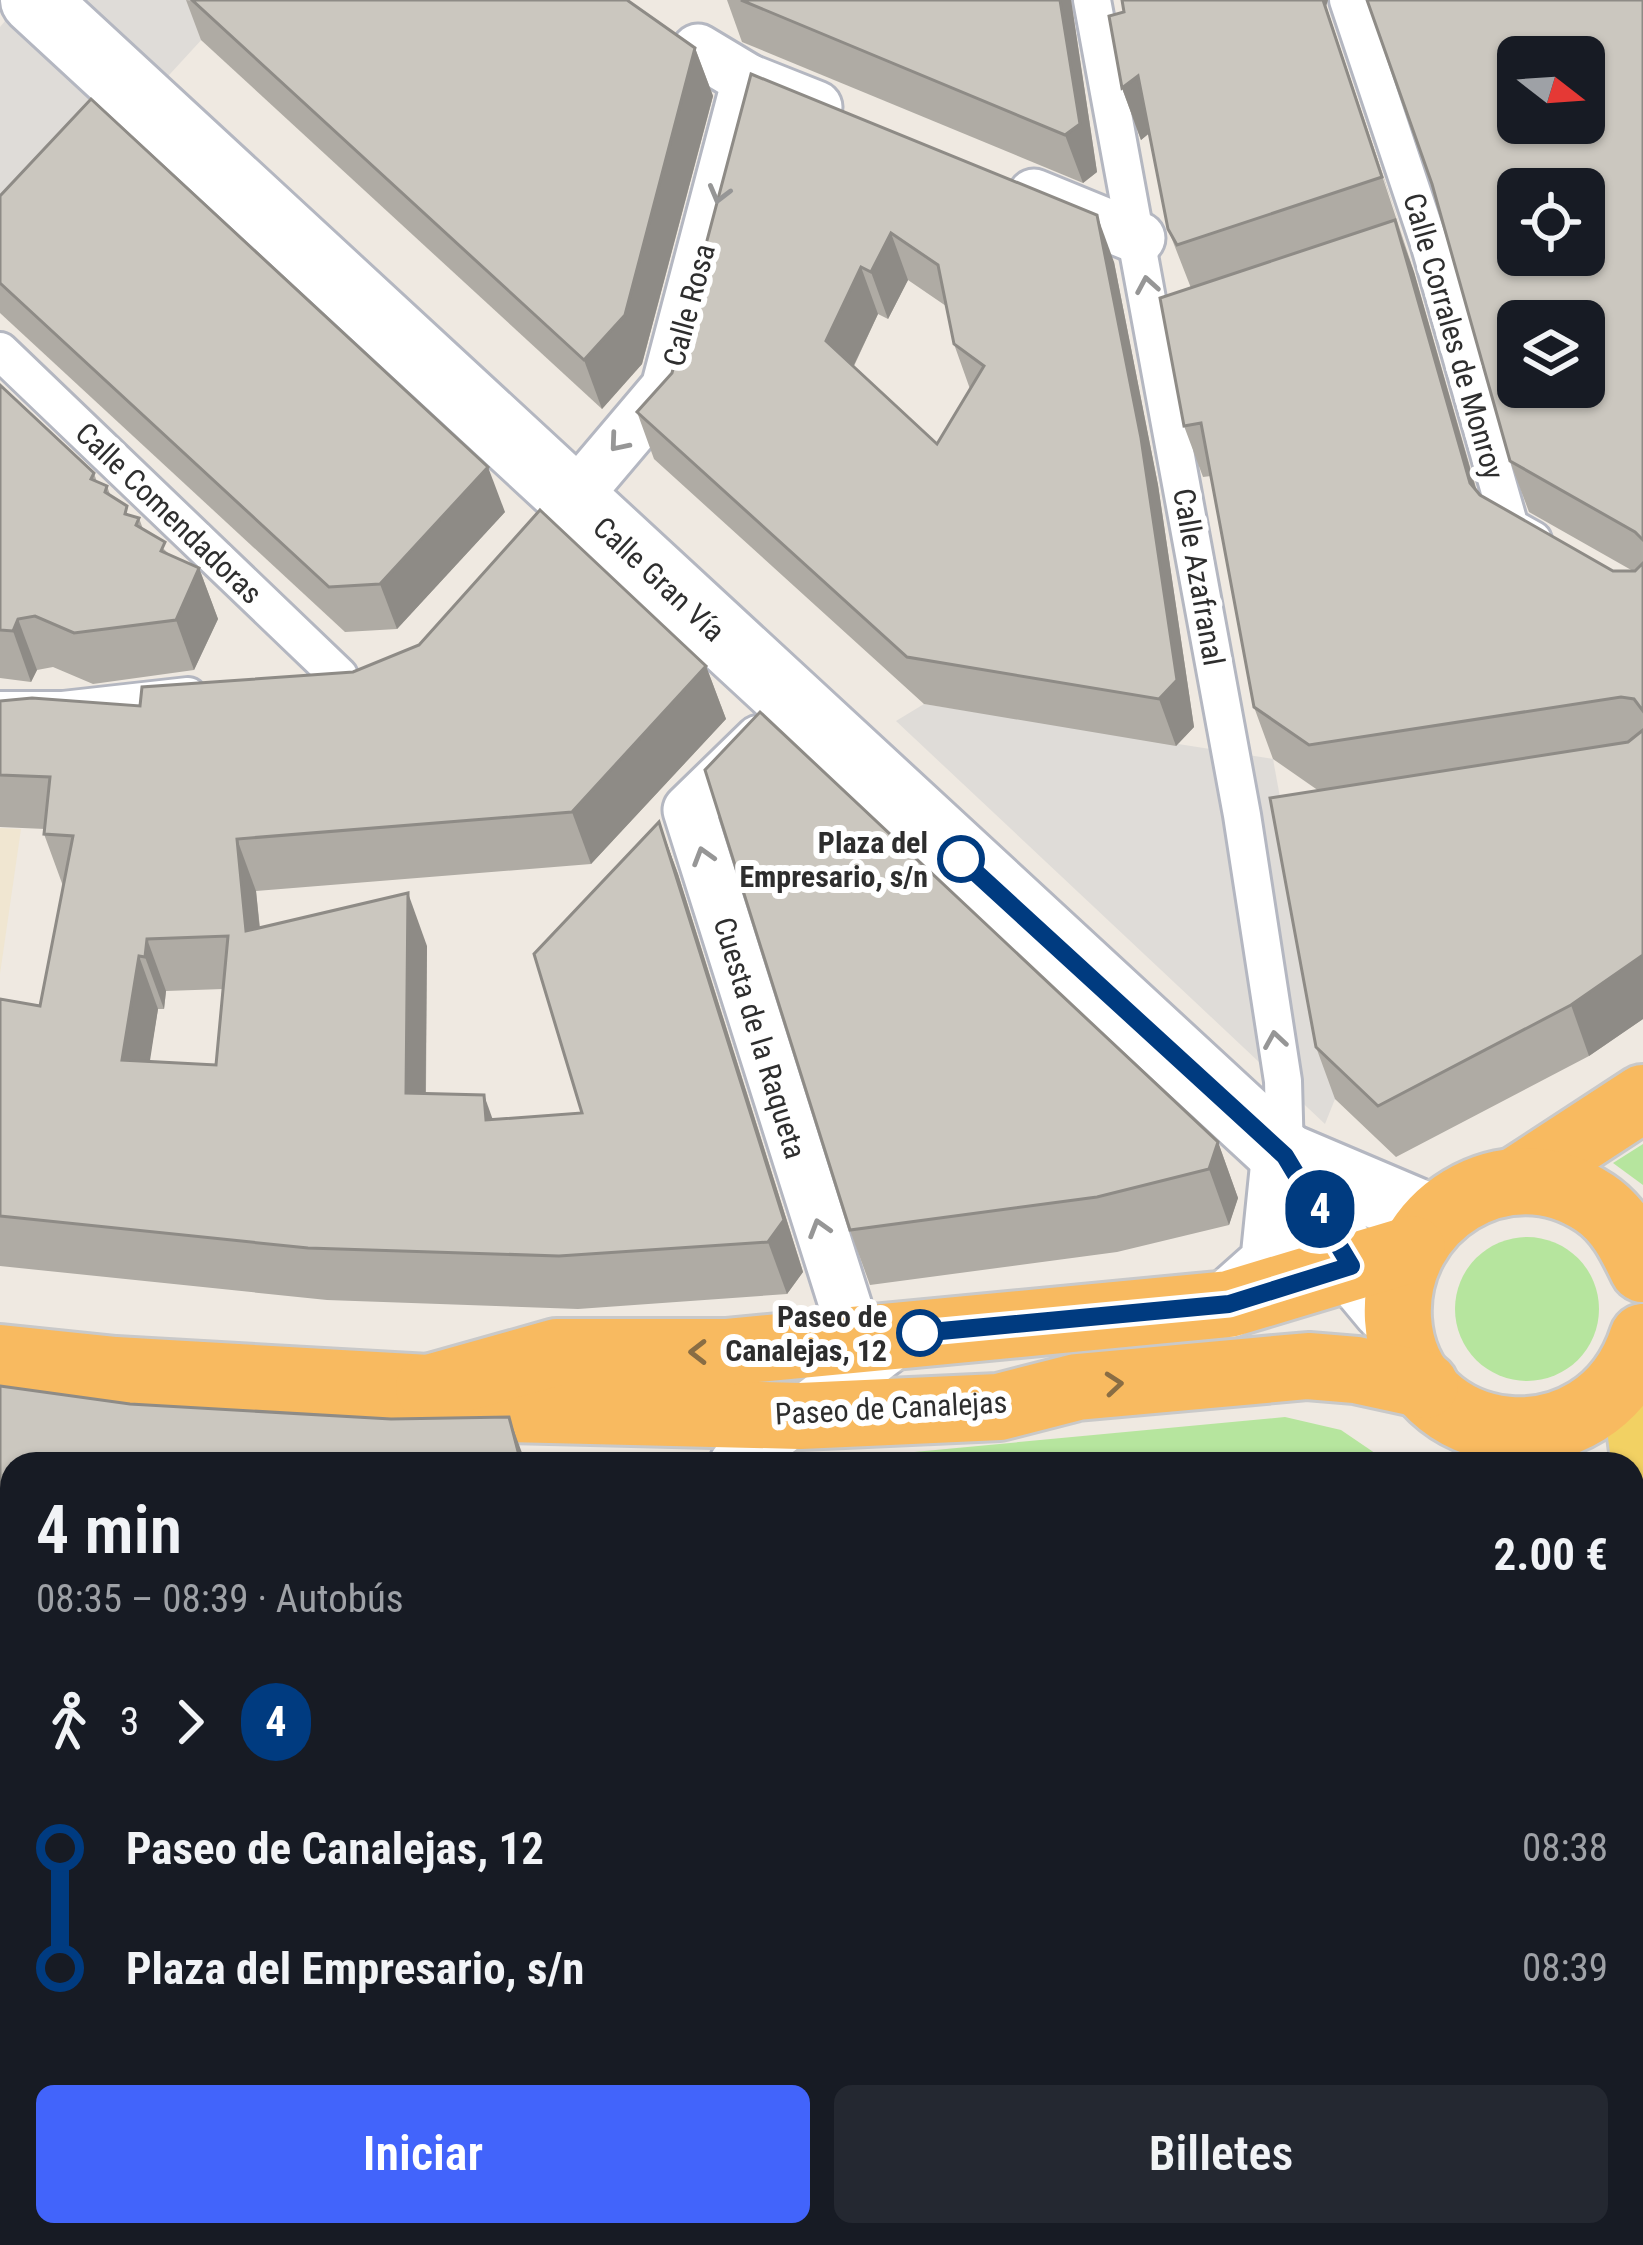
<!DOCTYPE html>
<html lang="es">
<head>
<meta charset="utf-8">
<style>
	body { margin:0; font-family:"Roboto Condensed",sans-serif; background:#242831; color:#f1f3f6; height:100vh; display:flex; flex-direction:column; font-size:45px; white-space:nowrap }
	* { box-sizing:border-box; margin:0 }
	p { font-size:39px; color:#9ea1a6 }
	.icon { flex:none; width:66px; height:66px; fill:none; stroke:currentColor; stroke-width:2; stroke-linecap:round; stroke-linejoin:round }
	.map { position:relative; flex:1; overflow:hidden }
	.drawer { position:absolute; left:0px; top:1452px; width:1644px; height:795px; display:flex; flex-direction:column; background:#171b24; border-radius:36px 36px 0 0; box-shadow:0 3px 9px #0004 }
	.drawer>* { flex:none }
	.badge { padding:0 24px; border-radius:39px; font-size:42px; line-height:78px }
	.needle { width:78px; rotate:107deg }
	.fabs { position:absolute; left:1497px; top:36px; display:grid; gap:24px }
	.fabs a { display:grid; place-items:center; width:108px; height:108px; border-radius:18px; background:#171b24; box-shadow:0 3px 9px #0004; font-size:60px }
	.map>.badge { position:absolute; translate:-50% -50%; box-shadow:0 0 0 6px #fff }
	.legs { display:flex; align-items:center; gap:18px; height:132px; padding:0 36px; font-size:39px }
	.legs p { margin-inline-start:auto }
	.summary { display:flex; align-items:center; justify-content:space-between; height:204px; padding:0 36px }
	h1 { font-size:66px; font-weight:600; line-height:90px }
	.button { display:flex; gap:24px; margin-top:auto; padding:24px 36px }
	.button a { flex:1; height:138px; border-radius:18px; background:#4264fb; color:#fff; font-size:48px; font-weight:600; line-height:138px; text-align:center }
	.button a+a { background:#242831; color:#f1f3f6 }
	ul { padding:0 36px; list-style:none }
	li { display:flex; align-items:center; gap:42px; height:120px; font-size:45px }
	li i { display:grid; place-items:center; width:18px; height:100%; margin:0 15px; background:currentColor }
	li i::after { content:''; width:30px; height:30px; margin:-15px; border:9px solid; border-radius:50%; background:#171b24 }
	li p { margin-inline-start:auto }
	li:first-child i { background:linear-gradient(#0000 50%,currentColor 0) }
	li:last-child i { background:linear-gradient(currentColor 50%,#0000 0) }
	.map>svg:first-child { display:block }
</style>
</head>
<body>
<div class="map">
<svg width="1643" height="2245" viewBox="0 0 1643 2245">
	<rect width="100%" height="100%" fill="#efe9e1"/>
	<!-- education -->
	<g fill="#f0e6d1">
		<path d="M0 828 21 829 0 974Z"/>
		<path d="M39 2235H511L500 2245H28Z"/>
	</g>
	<!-- green -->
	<g fill="#b6e59e">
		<path d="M1643 1144V1185L1613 1163Z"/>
		<circle cx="1527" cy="1309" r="72"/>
		<path d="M1285 1417 1341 1430 1391 1464H841L850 1458Z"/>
		<path d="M12 2089V2148L0 2134V2100Z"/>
		<path d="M646 2235H1424L1421 2245H656Z"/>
	</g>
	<!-- plaza -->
	<g fill="#dfdcd8">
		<path d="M23 0H238L0 259V27Z"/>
		<path d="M924 704 1273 759 1335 1099 1325 1124 896 721Z"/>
	</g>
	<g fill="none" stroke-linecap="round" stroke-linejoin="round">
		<defs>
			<g id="pedestrian">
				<path d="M1092 0 1242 815 1283 1081 1285 1156"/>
				<path d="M1348 0 1429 243 1510 527 1533 540"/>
				<path d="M0 351 339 676"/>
				<path d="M0 710H63L188 696"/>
				<path d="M724 2235 733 2245"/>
			</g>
			<g id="minor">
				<path d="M698 50 748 80 816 107"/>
				<path d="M1034 195 1139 238"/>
				<path d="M573 499 667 388 748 80"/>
				<path d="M760 741 689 810 856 1339"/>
				<path d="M735 1464 904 1335"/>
				<path d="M0 2006 12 1997"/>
			</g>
			<g id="secondary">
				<path d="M34 0 1285 1156 1351 1266 1386 1308"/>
				<path d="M1287 1157 1433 1219"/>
				<path d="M1229 1304 1274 1264 1285 1156"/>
			</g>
			<g id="primary">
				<path d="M1632 1369 1643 1450"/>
				<path d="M1632 1876 1643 1907"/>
				<path d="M1480 2245 1484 2235"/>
			</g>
			<g id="trunk">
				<path d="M1516 1181 1643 1098"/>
				<path d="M1643 1269C1631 1244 1619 1219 1595 1203 1506 1143 1392 1215 1398 1319 1406 1451 1598 1476 1643 1337"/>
				<path d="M0 1358 115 1370 428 1388 509 1409 800 1416 999 1407 1077 1387 1308 1366 1356 1370 1425 1385"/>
				<path d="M429 1388 557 1352H726L1229 1304 1412 1249"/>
			</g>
		</defs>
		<!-- pedestrian casing -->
		<use href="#pedestrian" stroke="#b4b7c1" stroke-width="42"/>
		<!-- minor casing -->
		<use href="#minor" stroke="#b4b7c1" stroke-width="57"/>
		<!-- secondary casing -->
		<use href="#secondary" stroke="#b4b7c1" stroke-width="72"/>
		<!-- primary casing -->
		<use href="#primary" stroke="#c9c9c9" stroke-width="72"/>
		<!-- trunk casing -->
		<use href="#trunk" stroke="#c9c9c9" stroke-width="72"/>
		<!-- pedestrian -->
		<use href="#pedestrian" stroke="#fff" stroke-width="36"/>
		<!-- minor -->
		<use href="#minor" stroke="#fff" stroke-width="51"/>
		<!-- secondary -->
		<use href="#secondary" stroke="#fff" stroke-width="66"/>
		<!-- primary -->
		<use href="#primary" stroke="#f2d163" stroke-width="66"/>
		<!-- trunk -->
		<use href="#trunk" stroke="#f8ba60" stroke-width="66"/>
	</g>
	<!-- wall -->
	<g fill="#afaba4" fill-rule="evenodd">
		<path d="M186 0 695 48 713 96 642 364 602 409 201 40Z"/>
		<path d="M727 0H1071L1097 172 1083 183 742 42Z"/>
		<path d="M1122 0H1328L1326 6 1414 272 1477 491 1480 495 1613 571H1633L1529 512 1510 461 1643 0V1019L1589 1056 1396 1157 1335 1099 1316 1047 1319 791 1273 759 1254 707 1211 476 1203 477 1184 426 1191 288 1168 229 1149 133 1141 140 1122 88 1124 12Z"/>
		<path d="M751 74 1114 262 1158 485 1194 727 1176 746 924 704 654 459 637 412 672 373ZM908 280 946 306 954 344 970 389 937 444 854 366 878 314 888 319Z"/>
		<path d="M0 196 505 512 397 629 345 632 0 313Z"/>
		<path d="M0 385 94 473 97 482 107 486 111 497 130 516 139 518 143 529 170 555 199 568 218 619 194 670 93 684 53 667 37 670 31 682 0 678Z"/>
		<path d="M706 666 726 719 591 864 256 891 260 928 427 946 426 1093 493 1120 582 1113 659 822 678 874 803 1272 787 1294 578 1309 327 1300 0 1266V999L40 1006 63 886 44 834 45 829 0 827V701L140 706ZM223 989 216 1065 149 1062 158 1009H164L166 991Z"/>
		<path d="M1218 1142 1238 1198 1229 1225 1117 1252 870 1285 850 1230Z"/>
	</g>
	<!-- shaded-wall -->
	<g fill="#8e8b86">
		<path d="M1060 0H1071L1097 172 1083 183 1065 135Z"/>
		<path d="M1323 0H1328L1326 6 1401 229Z"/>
		<path d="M695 48 713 96 642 364 602 409 584 360Z"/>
		<path d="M1138 76 1157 127 1141 140 1122 88Z"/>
		<path d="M1097 215 1114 262 1158 485 1194 727 1176 746 1159 699Z"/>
		<path d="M1395 220 1414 272 1489 535 1470 483Z"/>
		<path d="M891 233 908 280 888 319 871 272Z"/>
		<path d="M861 267 878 314 843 388 826 341Z"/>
		<path d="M488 467 505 512 397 629 380 584Z"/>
		<path d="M199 568 218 619 194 670 176 620Z"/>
		<path d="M18 619 37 670 31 682 13 631Z"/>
		<path d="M706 666 726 719 591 864 572 812Z"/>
		<path d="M659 822 678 874 803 1272 787 1294 768 1242Z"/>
		<path d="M237 839 256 891 265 983 246 931Z"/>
		<path d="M408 893 427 946 425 1145 406 1093Z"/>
		<path d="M147 939 166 991 164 1009 145 957Z"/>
		<path d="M1643 955V1019L1589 1056 1571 1005Z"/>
		<path d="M139 956 158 1009 142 1112 122 1060Z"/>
		<path d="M484 1095 503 1148 486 1120Z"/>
		<path d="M1218 1142 1238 1198 1229 1225 1209 1169Z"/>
		<path d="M509 1417 526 1464H513Z"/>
		<path d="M12 1837V1915L0 1924V1846Z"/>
		<path d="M1596 2235H1611L1612 2245H1597Z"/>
	</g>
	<!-- building -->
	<g fill="#cbc7bf" stroke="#8e8b86" stroke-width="3" fill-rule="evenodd">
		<path d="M192 0H627L695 48 625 315 584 360Z"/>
		<path d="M741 0H1060L1080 124 1065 135Z"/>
		<path d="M1122 0H1323L1382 177 1177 245 1168 229 1138 76 1122 88 1109 16 1124 12Z"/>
		<path d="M1367 0H1643V540L1635 532 1510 461 1432 184ZM1518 57H1584V123H1518ZM1518 189H1584V255H1518ZM1518 321H1584V387H1518Z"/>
		<path d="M751 74 1097 215 1141 438 1177 680 1159 699 907 657 637 412 672 373ZM891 233 938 265 954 344 984 366 937 444 826 341 861 267 871 272Z"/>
		<path d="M91 99 488 467 380 584 329 587 0 283V196Z"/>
		<path d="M1395 220 1470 483 1480 495 1613 571H1635L1643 563V711L1634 699 1621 697 1309 745 1254 707 1201 423 1184 426 1160 298Z"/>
		<path d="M0 385 94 473 91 479 107 486 105 492 127 506 125 514 139 518 136 525 165 542 161 551 199 568 176 620 74 633 35 616 18 619 13 631 0 630Z"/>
		<path d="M540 510 706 666 572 812 237 839 246 931 408 893 406 1093 484 1095 486 1120 582 1113 534 954 659 822 784 1220 768 1242 559 1256 308 1248 0 1216V999L40 1006 73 836 44 834 50 777 0 775V701L32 698 140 706 142 687 353 672 419 645ZM228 936 216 1065 122 1060 139 956 145 957 147 939Z"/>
		<path d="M760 712 1218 1142 1209 1169 1097 1197 850 1230 705 770Z"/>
		<path d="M1643 730V955L1571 1005 1378 1106 1316 1047 1270 798 1628 742Z"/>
		<path d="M0 1386 130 1404 391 1419 509 1417 520 1459 513 1464H12V1837L0 1846Z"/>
		<path d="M12 2230V2235H133L142 2245H12L5 2237Z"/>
		<path d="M479 2235H658L668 2245H468Z"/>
		<path d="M1512 2235H1596L1597 2245H1509Z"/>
	</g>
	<!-- one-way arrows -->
	<defs><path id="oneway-chevron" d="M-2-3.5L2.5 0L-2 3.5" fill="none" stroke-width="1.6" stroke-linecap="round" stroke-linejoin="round" transform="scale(3)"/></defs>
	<g stroke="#969696">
		<use href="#oneway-chevron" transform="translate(719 194) rotate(105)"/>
		<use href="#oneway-chevron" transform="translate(1147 285) rotate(-100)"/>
		<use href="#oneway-chevron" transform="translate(618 443) rotate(130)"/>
		<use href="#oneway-chevron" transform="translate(703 856) rotate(-107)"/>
		<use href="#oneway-chevron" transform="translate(1275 1040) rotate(-99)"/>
		<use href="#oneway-chevron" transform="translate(819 1228) rotate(-107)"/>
	</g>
	<g stroke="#896d44">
		<use href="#oneway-chevron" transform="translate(698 1352) rotate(180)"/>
		<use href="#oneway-chevron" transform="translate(1114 1384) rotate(-5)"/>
	</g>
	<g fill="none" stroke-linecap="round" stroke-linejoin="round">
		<defs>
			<path id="line-1" d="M920 1333 1229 1304 1351 1266 1285 1156 961 859"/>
		</defs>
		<!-- line-1 casing -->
		<use href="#line-1" stroke="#fff" stroke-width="27"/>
		<!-- line-1 -->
		<use href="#line-1" stroke="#003b80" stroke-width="18"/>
	</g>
	<!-- markers -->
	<g fill="#fff" stroke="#003b80" stroke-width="6">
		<circle cx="961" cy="859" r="21"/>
		<circle cx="920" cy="1333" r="21"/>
	</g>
	<g text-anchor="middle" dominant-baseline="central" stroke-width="12" stroke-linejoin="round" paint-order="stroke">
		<!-- street labels -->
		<g font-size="30" fill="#2e2e2e" stroke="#fff">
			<text transform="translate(689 305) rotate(-75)">Calle Rosa</text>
			<text transform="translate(1454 336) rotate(74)">Calle Corrales de Monroy</text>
			<text transform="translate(169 513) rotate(44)">Calle Comendadoras</text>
			<text transform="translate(1199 577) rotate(80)">Calle Azafranal</text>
			<text transform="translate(659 579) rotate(43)">Calle Gran Vía</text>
			<text transform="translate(760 1038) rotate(73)">Cuesta de la Raqueta</text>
			<text transform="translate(891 1408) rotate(-3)">Paseo de Canalejas</text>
		</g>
		<!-- stop labels -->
		<g font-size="30" font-weight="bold" fill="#2e2e2e" stroke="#fff" text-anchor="end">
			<text x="928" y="842">Plaza del<tspan x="928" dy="34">Empresario, s/n</tspan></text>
			<text x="887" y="1316">Paseo de<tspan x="887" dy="34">Canalejas, 12</tspan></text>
		</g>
	</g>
</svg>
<div class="fabs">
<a><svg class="needle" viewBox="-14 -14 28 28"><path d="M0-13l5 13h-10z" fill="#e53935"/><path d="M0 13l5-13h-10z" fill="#9ea1a6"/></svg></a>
<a><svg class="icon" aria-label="locate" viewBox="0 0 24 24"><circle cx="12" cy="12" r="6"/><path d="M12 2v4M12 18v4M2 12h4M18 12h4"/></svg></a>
<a><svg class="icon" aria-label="layers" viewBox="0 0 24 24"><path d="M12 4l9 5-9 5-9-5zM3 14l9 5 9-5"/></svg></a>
</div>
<b class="badge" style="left:1320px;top:1209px;background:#003b80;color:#fff">4</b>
<section class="drawer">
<div class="summary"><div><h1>4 min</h1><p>08:35 – 08:39 · Autobús</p></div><b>2.00 €</b></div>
<div class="legs"><svg class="icon" aria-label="walk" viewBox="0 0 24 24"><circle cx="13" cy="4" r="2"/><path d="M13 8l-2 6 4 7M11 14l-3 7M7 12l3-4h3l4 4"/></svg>3<svg class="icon" aria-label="forward" viewBox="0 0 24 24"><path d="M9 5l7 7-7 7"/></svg><b class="badge" style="background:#003b80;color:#fff">4</b></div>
<ul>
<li><i style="color:#003b80"></i><b>Paseo de Canalejas, 12</b><p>08:38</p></li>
<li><i style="color:#003b80"></i><b>Plaza del Empresario, s/n</b><p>08:39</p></li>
</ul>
<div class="button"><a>Iniciar</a><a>Billetes</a></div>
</section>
</div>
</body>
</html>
